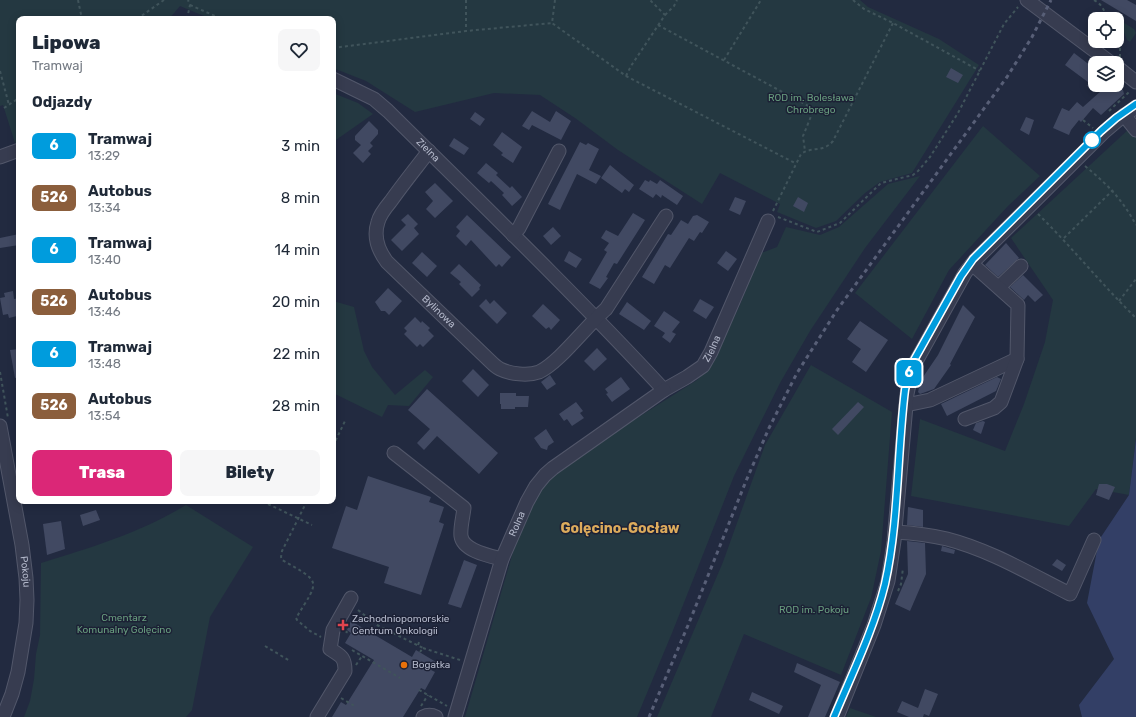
<!DOCTYPE html>
<html lang="pl">
<head>
<meta charset="utf-8">
<style>
	body { margin:0; font-family:Rubik,sans-serif; background:#f6f6f7; color:#1f2937; height:100vh; display:flex; flex-direction:column; font-size:15px; white-space:nowrap }
	* { box-sizing:border-box; margin:0 }
	p { font-size:13px; color:#747a83 }
	.icon { flex:none; width:22px; height:22px; fill:none; stroke:currentColor; stroke-width:2; stroke-linecap:round; stroke-linejoin:round }
	.map { position:relative; flex:1; overflow:hidden }
	.details { position:absolute; left:16px; top:16px; width:320px; height:488px; display:flex; flex-direction:column; background:#fff; border-radius:8px; box-shadow:0 2px 10px #0003 }
	.details>* { flex:none }
	.badge { padding:0 8px; border-radius:6px; font-size:14px; line-height:26px }
	.controls { position:absolute; left:1088px; top:12px; display:grid; gap:8px }
	.controls a { display:grid; place-items:center; width:36px; height:36px; border-radius:8px; background:#fff; box-shadow:0 2px 10px #0003; font-size:20px }
	.map>.badge { position:absolute; translate:-50% -50%; box-shadow:0 0 0 2px #fff }
	h2 { padding:0 16px; font-size:15px; line-height:36px }
	.round { display:grid; place-items:center; flex:none; width:42px; height:42px; border-radius:8px; background:#f6f6f7 }
	.head { display:flex; align-items:center; justify-content:space-between; height:68px; padding:0 16px }
	h1 { font-size:19px; font-weight:800; line-height:30px }
	.action { display:flex; gap:8px; margin-top:auto; padding:8px 16px }
	.action a { flex:1; height:46px; border-radius:8px; background:#db2777; color:#fff; font-size:16px; font-weight:800; line-height:46px; text-align:center }
	.action a+a { background:#f6f6f7; color:#1f2937 }
	ul { padding:0; list-style:none }
	li { display:flex; align-items:center; gap:12px; height:52px; padding:0 16px }
	li div { flex:1 }
	li b { display:block; font-size:15px }
	li em { font-style:normal }
	li .badge { min-width:44px; font-weight:700; text-align:center }
	.map>svg:first-child { display:block }
</style>
</head>
<body>
<div class="map">
<svg width="1136" height="717" viewBox="0 0 1136 717">
	<rect width="100%" height="100%" fill="#222a40"/>
	<!-- green -->
	<g fill="#243841">
		<path d="M0 0H860L868 7 939 39 979 65 912 173 880 182 865 193 836 221 816 228 777 212 780 204 720 173 702 204 618 150 575 118 540 95 494 93 415 112 366 81 333 68V19H211L180 6 169 19H19V141L15 143 3 105 0 106Z"/>
		<path d="M1121 21 1134 29 1136 33 1130 42 1127 40 1120 22Z"/>
		<path d="M333 93 358 103 373 114 333 142Z"/>
		<path d="M983 126 1040 176 1008 206 949 270 912 339 855 293Z"/>
		<path d="M1130 128 1136 133V438L1129 495 1096 489 1069 526 911 496 920 419 1005 451 1024 404 1045 342 1053 300 1011 238Z"/>
		<path d="M920 176 865 248 810 331 780 383 734 476 672 633 637 717H465L513 552 526 519 539 493 553 476 585 451 697 380 710 367 739 307 761 253 777 247 786 227 820 235 839 227 888 184Z"/>
		<path d="M333 301 354 307 364 351 372 367 395 395 425 370 433 377 409 406 388 405 382 417 333 393Z"/>
		<path d="M811 365 892 412 881 551 871 598 841 675 744 634 711 717H657L723 562 765 445Z"/>
		<path d="M186 505 253 547 210 617 192 710 186 717H24L30 701 34 679 36 654 40 635 41 563C90 548 142 532 186 505Z"/>
		<path d="M850 708 876 717H846Z"/>
	</g>
	<!-- water -->
	<path fill="#333f66" d="M1136 439V717H1082L1079 705 1114 659 1087 603 1099 540 1129 495Z"/>
	<!-- building -->
	<g fill="#414962">
		<path d="M1101 0H1127L1136 5V21Z"/>
		<path d="M1074 53 1095 69V85H1116L1123 90 1124 94 1101 115 1093 108 1081 122 1079 120 1071 130 1069 135 1053 128 1062 108 1069 111 1077 102 1083 107 1101 91 1086 85H1092L1065 65Z"/>
		<path d="M951 68 963 75 958 83 946 77Z"/>
		<path d="M532 111 550 122 556 111 571 121 561 140 532 125 529 130 522 126Z"/>
		<path d="M475 112 485 119 480 126 470 119Z"/>
		<path d="M1026 117 1034 120 1029 135 1020 130Z"/>
		<path d="M369 121 378 130V134L370 143 373 146 368 151 371 154 363 163 353 153 361 145 355 140V136Z"/>
		<path d="M502 132 522 147 513 163 501 155 503 153 493 145Z"/>
		<path d="M454 138 469 148 464 155 449 146Z"/>
		<path d="M580 142 586 145 588 143 599 149 589 170 601 176 596 184 577 174 560 210 548 204Z"/>
		<path d="M486 163 498 173 496 175 510 188 512 186 522 197 512 206 502 195 504 193 491 181 489 183 477 173Z"/>
		<path d="M610 165 634 185 629 192 625 189 622 193 601 178Z"/>
		<path d="M645 180 649 182 650 180 657 184 660 180 683 196 677 205 662 195 661 198 656 194 653 198 639 189Z"/>
		<path d="M435 183 453 201 435 218 426 209 433 201 425 192Z"/>
		<path d="M735 197 746 201 740 215 729 210Z"/>
		<path d="M798 197 808 203 804 212 793 206Z"/>
		<path d="M633 213 645 220 617 264 614 263 606 277 608 278 600 289 589 283 607 252 604 250 609 243 601 238 606 230 618 236Z"/>
		<path d="M408 214 418 224 414 228 419 234 402 251 391 240 406 225 401 220Z"/>
		<path d="M467 215 511 257 502 267 499 264 496 267 471 240 466 246 456 236 460 231 456 227Z"/>
		<path d="M697 215 709 222 702 233 700 232 694 241 689 238 670 268 665 265 654 284 642 277 668 234 671 235 681 220 688 224 693 216Z"/>
		<path d="M553 227 561 236 551 245 543 236Z"/>
		<path d="M19 234V245L0 248V238Z"/>
		<path d="M1006 243 1019 258 998 277 985 265Z"/>
		<path d="M569 251 582 259 576 268 564 261Z"/>
		<path d="M726 251 737 259 728 271 717 263Z"/>
		<path d="M422 252 437 266 427 277 412 263Z"/>
		<path d="M459 264 481 285 479 288 480 289 472 297 459 284 461 282 450 273Z"/>
		<path d="M1023 275 1043 295 1035 302 1028 295 1024 300 1010 287Z"/>
		<path d="M388 288 402 301 389 315 385 311H381L375 302Z"/>
		<path d="M13 291 14 299 19 298V309H16L17 316 9 318 8 314 3 315 0 298 5 297 4 293Z"/>
		<path d="M486 299 490 304 494 300 507 313 497 324 479 306Z"/>
		<path d="M700 299 714 307 706 319 693 311Z"/>
		<path d="M627 302 651 321 644 330 619 314Z"/>
		<path d="M543 304 560 320 551 330 549 327 546 329 532 316Z"/>
		<path d="M963 305 975 317 950 364 951 365 934 389 920 394 918 392 921 380 938 355Z"/>
		<path d="M664 311 680 322 672 332 676 334 670 343 662 337 665 333 654 326Z"/>
		<path d="M415 317 421 323 422 321 430 328 428 330 434 336 423 347 420 344 417 347 404 334 407 331 404 328Z"/>
		<path d="M860 321 888 340 866 372 852 362 861 349 847 339Z"/>
		<path d="M597 348 607 359 594 371 584 361Z"/>
		<path d="M19 349V377L15 378 10 350Z"/>
		<path d="M473 369 489 385 478 397 462 381Z"/>
		<path d="M550 375 556 384 547 390 541 382Z"/>
		<path d="M621 377 630 389 612 402 606 394 608 393 605 389Z"/>
		<path d="M997 377 1001 379 996 391 947 416 941 404Z"/>
		<path d="M427 389 498 453 479 474 437 436 424 450 417 443 430 429 408 410Z"/>
		<path d="M500 393H516V396H529L528 407H515V409H501V404H500Z"/>
		<path d="M576 402 583 411 580 413 584 418 572 426 567 419 564 421 559 414Z"/>
		<path d="M858 402 864 407 838 435 832 429Z"/>
		<path d="M983 421 985 422 981 434 973 430 976 423Z"/>
		<path d="M546 429 554 442 548 446 547 450 541 448 534 438Z"/>
		<path d="M368 476 431 497 429 502 444 507 439 522 444 524 421 595 384 583 389 567 332 548 346 506 357 510Z"/>
		<path d="M1099 484H1107L1115 487 1109 500 1096 495Z"/>
		<path d="M908 507 923 510V527L907 525Z"/>
		<path d="M96 510 100 520 83 526 80 515Z"/>
		<path d="M61 521 65 549 47 555 43 524Z"/>
		<path d="M907 541 925 543 926 574 910 611 895 604 908 574Z"/>
		<path d="M942 546 955 550 954 554 941 551Z"/>
		<path d="M1057 559 1066 565 1062 571 1052 565Z"/>
		<path d="M464 560 477 565 461 608 448 604Z"/>
		<path d="M351 621 412 657 416 650 436 662 431 670 435 672 425 690 421 688 403 717H332L341 702 346 705 374 660 345 643 351 633 347 630Z"/>
		<path d="M797 663 840 682 825 717H808L821 685 794 672Z"/>
		<path d="M925 689 938 694 929 716 924 714 923 717H909L897 712 902 701 918 708Z"/>
		<path d="M752 692 783 706 779 714 749 700Z"/>
	</g>
	<g fill="none" stroke-linecap="round" stroke-linejoin="round">
		<defs>
			<g id="minor">
				<path d="M1027 0 1111 63"/>
				<path d="M1117 67 1136 82"/>
				<path id="s1" d="M333 79 374 99 388 111C481 203 575 294 664 390L687 377 703 366 711 352 768 221"/>
				<path d="M1124 115 1136 130"/>
				<path id="s2" d="M429 151C416 168 403 184 391 201 386 207 380 214 378 222 373 237 378 250 387 262L490 361C493 364 496 367 500 369 510 374 528 376 539 372 559 363 587 325 606 309L666 216"/>
				<path d="M0 157 19 150"/>
				<path d="M513 235 519 228 559 151"/>
				<path d="M999 287 1021 266"/>
				<path d="M906 405 930 400 1017 359"/>
				<path d="M965 419 994 408 1001 402 1017 359 1018 305 972 264"/>
				<path id="s3" d="M0 426 22 545 26 578 27 600 26 623 18 672 12 694 3 717"/>
				<path d="M394 453 464 508C463 517 460 528 461 536 463 551 490 556 502 559"/>
				<path d="M895 532C912 533 930 535 947 539 990 550 1030 574 1070 594L1094 540"/>
				<path d="M317 717 345 671C345 657 341 656 330 649L333 630 351 598"/>
				<path d="M423 717C427 715 432 715 436 717"/>
				<path id="s4" d="M455 717 502 559 527 502 536 486 545 475 553 468 664 390"/>
				<path d="M837 717 874 625 888 581 894 541 907 394 911 375 915 363 965 273 975 260 1105 131 1118 120 1136 107"/>
			</g>
		</defs>
		<!-- minor casing -->
		<use href="#minor" stroke="#52576a" stroke-width="15"/>
		<!-- path -->
		<g stroke="#40545b" stroke-width="2" stroke-dasharray="3 3" stroke-linecap="butt">
			<path d="M78 0 82 19"/>
			<path d="M466 0V31"/>
			<path d="M555 0 552 23 626 76 795 163"/>
			<path d="M853 0 864 9 893 23 980 71"/>
			<path d="M1094 0C1105 6 1103 14 1112 19"/>
			<path d="M190 5 222 19"/>
			<path d="M665 15 674 6 677 0"/>
			<path d="M1116 17 1124 19"/>
			<path d="M137 19 164 0"/>
			<path d="M187 19 190 5 188 0"/>
			<path d="M1115 19 1116 15"/>
			<path d="M658 25 814 109 803 136 805 151"/>
			<path d="M1117 26 1122 40 1119 47 1120 48V57"/>
			<path d="M333 48 466 31 552 23"/>
			<path d="M724 60 761 0"/>
			<path d="M0 71 9 105"/>
			<path d="M626 76 631 66 665 15 650 0"/>
			<path d="M4 108 19 98"/>
			<path d="M1109 111 1129 92"/>
			<path d="M1083 120 1093 128"/>
			<path d="M1085 166C1108 185 1122 199 1136 225"/>
			<path d="M773 211 801 154C812 146 823 153 833 141L893 23"/>
			<path d="M1038 214C1072 247 1102 285 1136 318"/>
			<path d="M778 217 817 232 840 223 881 183 913 175 918 171 930 157 958 113 1004 24 1018 7"/>
			<path d="M1064 238 1113 190"/>
			<path d="M1119 301 1136 279"/>
			<path d="M0 372 8 418"/>
			<path d="M333 446 345 421"/>
			<path d="M307 501 282 551 281 557 282 560C322 583 320 579 296 618L297 620 310 631 321 637"/>
			<path d="M268 504 312 525"/>
			<path d="M898 591 901 584 903 568"/>
			<path d="M358 610 377 625 423 648 420 652"/>
			<path d="M345 631 350 634"/>
			<path d="M418 645 420 640"/>
			<path d="M265 646 290 661"/>
			<path d="M423 648 460 660"/>
			<path d="M352 650 400 678"/>
			<path d="M356 665 362 656"/>
			<path d="M419 690 447 706"/>
			<path d="M341 698 353 705 351 708"/>
			<path d="M421 706 428 695"/>
		</g>
		<!-- minor -->
		<use href="#minor" stroke="#373c50" stroke-width="13"/>
		<!-- tram -->
		<path stroke="#585f77" stroke-width="1" d="M834 717 872 624 886 577 892 541 905 394 909 375 913 362 953 290 970 262 1104 128 1117 118 1136 104"/>
		<!-- rail -->
		<path stroke="#585f77" stroke-width="3" stroke-dasharray="4 4" stroke-linecap="butt" d="M649 717 689 623 746 481 769 428 797 373 837 310 1007 77 1032 37 1051 0"/>
	</g>
	<g fill="none" stroke-linecap="round" stroke-linejoin="round">
		<defs>
			<path id="line" d="M834 717C852 674 874 629 885 584 899 521 897 454 905 390L908 375 913 362 961 276 973 259 1101 131 1116 118 1136 104"/>
		</defs>
		<!-- line casing -->
		<use href="#line" stroke="#fff" stroke-width="9"/>
		<!-- line -->
		<use href="#line" stroke="#009cdd" stroke-width="6"/>
	</g>
	<!-- markers -->
	<circle fill="#fff" stroke="#009cdd" stroke-width="2" cx="1092" cy="140" r="8"/>
	<path fill="#e0444e" stroke="#1c2135" stroke-width="1.5" d="M341 619h4v4h4v4h-4v4h-4v-4h-4v-4h4z"/>
	<circle fill="#e8710a" stroke="#1c2135" stroke-width="1.5" cx="404" cy="665" r="4"/>
	<g text-anchor="middle" dominant-baseline="central" stroke-width="3" stroke-linejoin="round" paint-order="stroke">
		<!-- park labels -->
		<g font-size="10" fill="#689d7e" stroke="#1c2135">
			<text x="811" y="98">ROD im. Bolesława<tspan x="811" dy="12">Chrobrego</tspan></text>
			<text x="814" y="610">ROD im. Pokoju</text>
			<text x="124" y="618">Cmentarz<tspan x="124" dy="12">Komunalny Golęcino</tspan></text>
		</g>
		<!-- street labels -->
		<g font-size="10" fill="#b3b8ca" stroke="#1c2135">
			<text stroke="none"><textPath href="#s1" startOffset="120">Zielna</textPath></text>
			<text stroke="none"><textPath href="#s2" startOffset="202">Bylinowa</textPath></text>
			<text stroke="none"><textPath href="#s1" startOffset="522">Zielna</textPath></text>
			<text stroke="none"><textPath href="#s4" startOffset="203">Rolna</textPath></text>
			<text stroke="none"><textPath href="#s3" startOffset="148">Pokoju</textPath></text>
		</g>
		<!-- poi labels -->
		<g font-size="10" fill="#b3b8ca" stroke="#1c2135" text-anchor="start">
			<text x="352" y="619">Zachodniopomorskie<tspan x="352" dy="12">Centrum Onkologii</tspan></text>
			<text x="412" y="665">Bogatka</text>
		</g>
		<!-- district labels -->
		<g font-size="14" font-weight="bold" fill="#dcab5c" stroke="#1c2135">
			<text x="620" y="528">Golęcino-Gocław</text>
		</g>
	</g>
</svg>
<div class="controls">
<a><svg class="icon" aria-label="locate" viewBox="0 0 24 24"><circle cx="12" cy="12" r="6"/><path d="M12 2v4M12 18v4M2 12h4M18 12h4"/></svg></a>
<a><svg class="icon" aria-label="layers" viewBox="0 0 24 24"><path d="M12 4l9 5-9 5-9-5zM3 14l9 5 9-5"/></svg></a>
</div>
<b class="badge" style="left:909px;top:373px;background:#009cdd;color:#fff">6</b>
<section class="details">
<div class="head"><div><h1>Lipowa</h1><p>Tramwaj</p></div><a class="round"><svg class="icon" aria-label="heart" viewBox="0 0 24 24"><path d="M12 20l-8-8c-3-5 5-10 8-4 3-6 11-1 8 4z"/></svg></a></div>
<h2>Odjazdy</h2>
<ul>
<li><span class="badge" style="background:#009cdd;color:#fff">6</span><div><b>Tramwaj</b><p>13:29</p></div><em>3 min</em></li>
<li><span class="badge" style="background:#8b5e3c;color:#fff">526</span><div><b>Autobus</b><p>13:34</p></div><em>8 min</em></li>
<li><span class="badge" style="background:#009cdd;color:#fff">6</span><div><b>Tramwaj</b><p>13:40</p></div><em>14 min</em></li>
<li><span class="badge" style="background:#8b5e3c;color:#fff">526</span><div><b>Autobus</b><p>13:46</p></div><em>20 min</em></li>
<li><span class="badge" style="background:#009cdd;color:#fff">6</span><div><b>Tramwaj</b><p>13:48</p></div><em>22 min</em></li>
<li><span class="badge" style="background:#8b5e3c;color:#fff">526</span><div><b>Autobus</b><p>13:54</p></div><em>28 min</em></li>
</ul>
<div class="action"><a>Trasa</a><a>Bilety</a></div>
</section>
</div>
</body>
</html>
